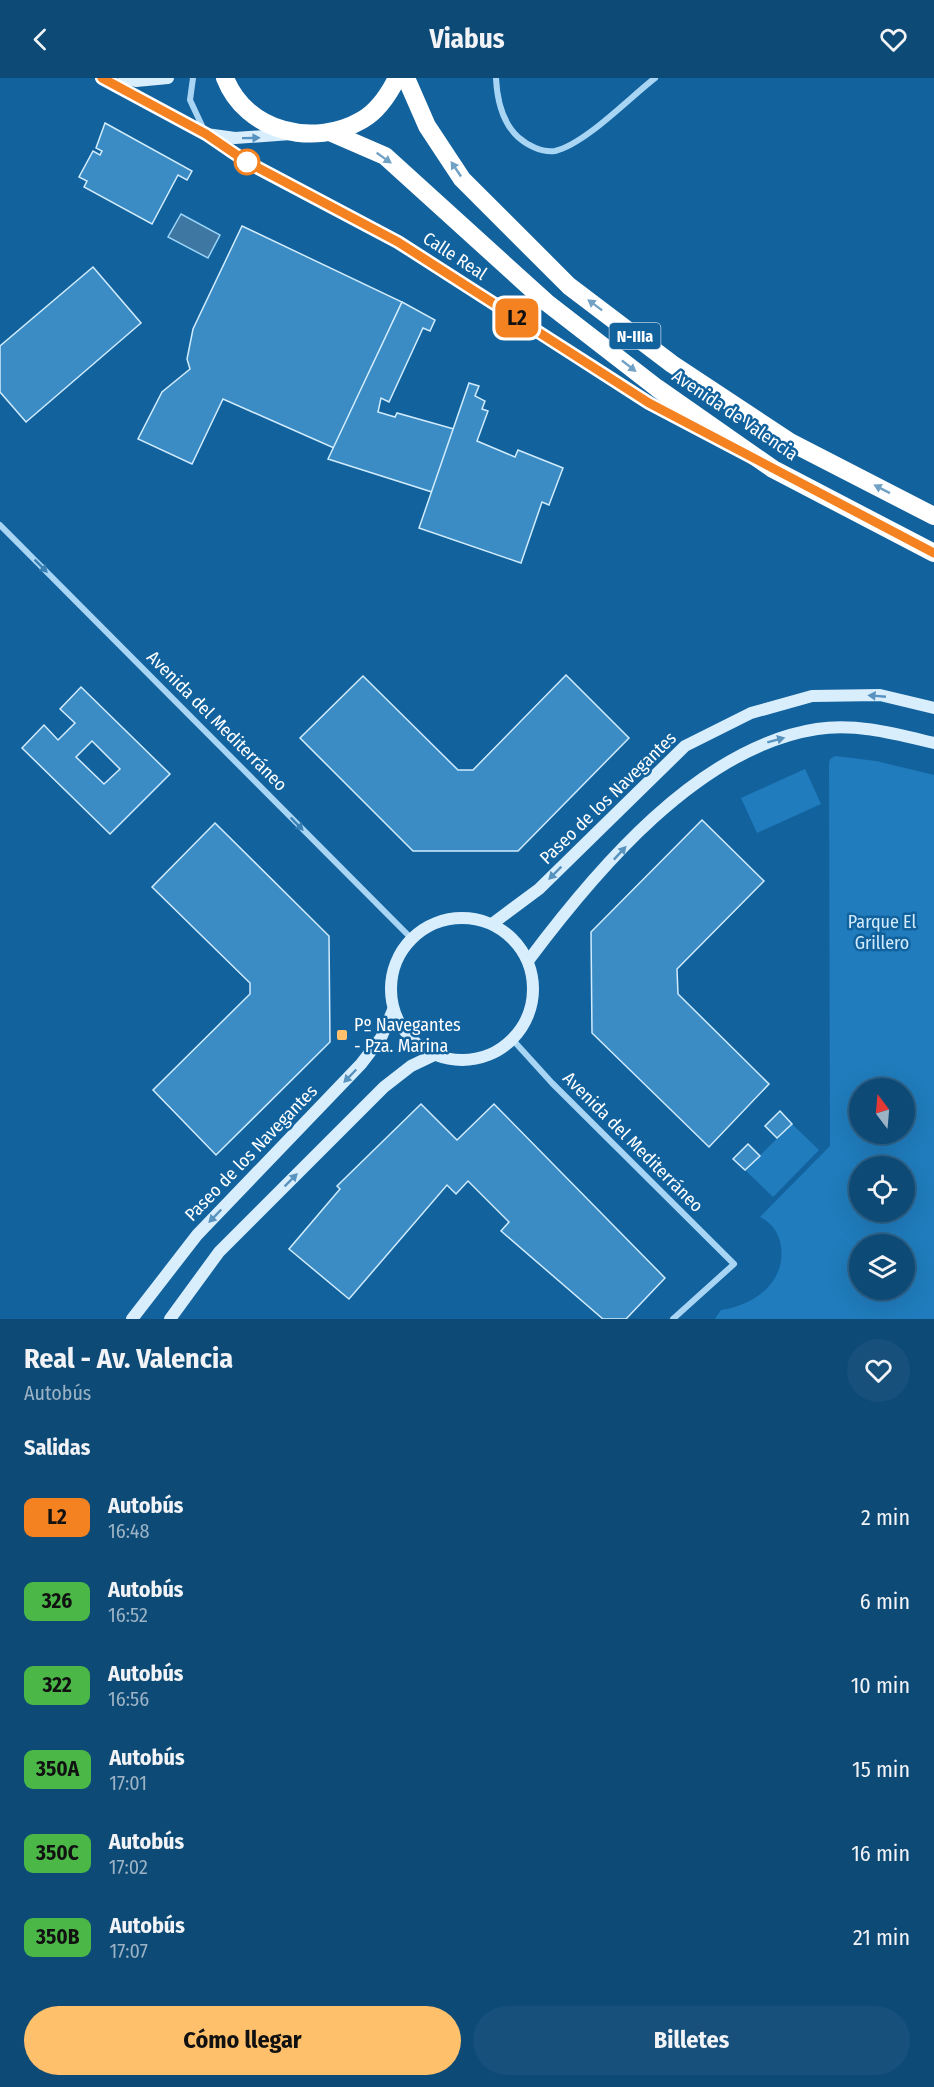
<!DOCTYPE html>
<html lang="es">
<head>
<meta charset="utf-8">
<style>
	body { margin:0; font-family:"Fira Sans Condensed",sans-serif; background:#17517b; color:#f1f3f6; height:100vh; display:flex; flex-direction:column; font-size:22px; white-space:nowrap }
	* { box-sizing:border-box; margin:0 }
	p { font-size:20px; color:#9bb3c5 }
	.icon { flex:none; width:33px; height:33px; fill:none; stroke:currentColor; stroke-width:2; stroke-linecap:round; stroke-linejoin:round }
	.map { position:relative; height:1241px; overflow:hidden }
	.side { display:flex; flex-direction:column; background:#0e4a76; flex:1 }
	.side>* { flex:none }
	.badge { padding:0 12px; border-radius:9px; font-size:21px; line-height:39px }
	.needle { width:39px; rotate:344deg }
	.buttons { position:absolute; left:849px; top:1000px; display:grid; gap:12px }
	.buttons a { display:grid; place-items:center; width:66px; height:66px; border-radius:50%; background:#0e4a76; box-shadow:0 6px 24px #0002,0 0 0 2px #2e6288; font-size:30px }
	.map>.badge { position:absolute; translate:-50% -50%; box-shadow:0 0 0 3px #fff }
	h2 { padding:0 24px; font-size:22px; line-height:54px }
	.round { display:grid; place-items:center; flex:none; width:63px; height:63px; border-radius:32px; background:#17517b }
	.headline { display:flex; align-items:center; justify-content:space-between; height:102px; padding:0 24px }
	h1 { font-size:28px; font-weight:700; line-height:45px }
	.button { display:flex; gap:12px; margin-top:auto; padding:12px 24px }
	.button a { flex:1; height:69px; border-radius:36px; background:#ffc06c; color:#111; font-size:24px; font-weight:700; line-height:69px; text-align:center }
	.button a+a { background:#17517b; color:#f1f3f6 }
	ul { padding:0; list-style:none }
	li { display:flex; align-items:center; gap:18px; height:84px; padding:0 24px }
	li div { flex:1 }
	li b { display:block; font-size:22px }
	li em { font-style:normal }
	li .badge { min-width:66px; font-weight:700; text-align:center }
	header { display:flex; justify-content:space-between; align-items:center; height:78px; padding:0 24px; background:#0e4a76; font-size:27px; font-weight:700 }
	.map>svg:first-child { display:block }
</style>
</head>
<body>
<header><svg class="icon" aria-label="back" viewBox="0 0 24 24"><path d="M15 5l-7 7 7 7"/></svg>Viabus<svg class="icon" aria-label="heart" viewBox="0 0 24 24"><path d="M12 20l-8-8c-3-5 5-10 8-4 3-6 11-1 8 4z"/></svg></header>
<div class="map">
<svg width="934" height="1241" viewBox="0 0 934 1241">
	<rect width="100%" height="100%" fill="#12629e"/>
	<!-- green -->
	<g fill="#207cbc" fill-rule="evenodd">
		<path d="M835 678 876 683 934 697V1241H715L721 1232C754 1227 786 1205 781 1168 779 1155 772 1145 760 1139L830 1068 829 686 830 681ZM860 1011H904V1056H860ZM860 1089H904V1134H860ZM860 1167H904V1212H860Z"/>
		<path d="M805 691 821 726 757 755 741 720Z"/>
		<path d="M792 1046 819 1072 773 1119 745 1092Z"/>
	</g>
	<!-- water -->
	<path fill="#3e77a1" stroke="#9ad3f8" stroke-width="1.5" d="M181 136 220 157 208 180 168 159Z"/>
	<!-- building -->
	<g fill="#3b8cc5" stroke="#d1ecfe" stroke-width="1.5" fill-rule="evenodd">
		<path d="M105 45 192 93 187 102 178 97 152 146 84 109 87 103 79 99 93 73 100 77 102 73 96 70Z"/>
		<path d="M242 148 402 224 334 370 223 321 192 386 138 361 162 314 190 291 187 281 193 251Z"/>
		<path d="M93 189 141 245 26 344 0 314V268Z"/>
		<path d="M402 224 435 242 430 253 423 250 389 324 381 320 378 334 395 339 397 335 454 351 432 414 328 381Z"/>
		<path d="M469 305 479 308 475 318 485 323 482 331 488 333 477 363 515 379 518 372 563 390 549 427 542 424 521 485 419 450Z"/>
		<path d="M566 597 629 660 518 773H413L300 660 363 598 458 692H473Z"/>
		<path d="M81 609 170 696 110 756 22 670 44 647 58 662 75 645 60 631ZM92 663 120 691 104 706 76 679Z"/>
		<path d="M702 742 764 803 677 891 678 916 769 1006 709 1069 592 955 591 854Z"/>
		<path d="M215 745 329 858 330 964 216 1077 153 1012 250 916V905L152 809Z"/>
		<path d="M421 1026 457 1062 494 1026 665 1200 626 1241H603L501 1153 509 1144 468 1103 456 1116 447 1107 349 1221 289 1171 340 1111 337 1108Z"/>
		<path d="M780 1033 792 1046 777 1060 765 1048Z"/>
		<path d="M748 1066 760 1078 745 1092 733 1081Z"/>
	</g>
	<g fill="none" stroke-linecap="round" stroke-linejoin="round">
		<!-- street -->
		<g stroke="#a9d5f5" stroke-width="6">
			<path d="M193 0 190 22 204 52"/>
			<path d="M496 0C497 21 502 44 518 59 527 67 542 75 555 73 585 66 629 20 655 0"/>
			<path d="M211 59 247 84 398 164 649 325 714 360"/>
			<path d="M0 447 411 860"/>
			<path d="M512 961 552 1005 734 1186 673 1241"/>
		</g>
		<!-- secondary -->
		<g stroke="#d9eefd" stroke-width="12">
			<path d="M102 0 206 56 235 60 291 56"/>
			<path d="M124 0 136 3 168 0"/>
			<circle cx="462" cy="911" r="71"/>
			<path d="M492 846 539 811 685 668 751 635 812 618 880 617 934 630"/>
			<path d="M528 883C596 792 699 669 817 651 857 645 896 656 934 665"/>
			<path d="M132 1241 197 1157 361 986 381 960 393 932"/>
			<path d="M170 1241 219 1174 384 1009 411 988 434 977"/>
		</g>
		<!-- highway -->
		<g stroke="#fff" stroke-width="18">
			<path d="M225 0C246 54 314 70 362 42 378 33 389 16 397 0"/>
			<path d="M406 0 427 48 462 101 569 208 672 286 790 364 934 438"/>
			<path d="M332 55 385 78 546 224 657 310 773 391 934 475"/>
		</g>
	</g>
	<!-- one-way arrows -->
	<defs><path id="oneway-solid" d="M-6-.8H1V-3.2L6.5 0L1 3.2V.8H-6Z" transform="scale(1.5)"/></defs>
	<g fill="#5893bf">
		<use href="#oneway-solid" transform="translate(251 60) rotate(-1)"/>
		<use href="#oneway-solid" transform="translate(877 618) rotate(-175)"/>
		<use href="#oneway-solid" transform="translate(776 662) rotate(-15)"/>
		<use href="#oneway-solid" transform="translate(620 775) rotate(-47)"/>
		<use href="#oneway-solid" transform="translate(555 795) rotate(135)"/>
		<use href="#oneway-solid" transform="translate(350 998) rotate(134)"/>
		<use href="#oneway-solid" transform="translate(291 1102) rotate(-45)"/>
		<use href="#oneway-solid" transform="translate(215 1138) rotate(134)"/>
	</g>
	<g fill="#71a1c5">
		<use href="#oneway-solid" transform="translate(384 80) rotate(35)"/>
		<use href="#oneway-solid" transform="translate(456 91) rotate(-124)"/>
		<use href="#oneway-solid" transform="translate(595 227) rotate(-143)"/>
		<use href="#oneway-solid" transform="translate(629 288) rotate(38)"/>
		<use href="#oneway-solid" transform="translate(882 411) rotate(-153)"/>
	</g>
	<g fill="#387fb4">
		<use href="#oneway-solid" transform="translate(41 488) rotate(45)"/>
		<use href="#oneway-solid" transform="translate(297 746) rotate(46)"/>
	</g>
	<g fill="none" stroke-linecap="round" stroke-linejoin="round">
		<defs>
			<path id="line" d="M102 0 206 56 247 84 398 164 649 325 934 475"/>
		</defs>
		<!-- line casing -->
		<use href="#line" stroke="#fff" stroke-width="14"/>
		<!-- line -->
		<use href="#line" stroke="#f58220" stroke-width="9"/>
	</g>
	<!-- markers -->
	<circle fill="#fff" stroke="#f58220" stroke-width="3" cx="247" cy="84" r="12"/>
	<rect fill="#ffc06c" stroke="#12629e" stroke-width="2" x="336" y="951" width="12" height="12" rx="3"/>
	<g text-anchor="middle" dominant-baseline="central" stroke-width="5" stroke-linejoin="round" paint-order="stroke">
		<!-- shield labels -->
		<rect fill="#12629e" stroke="#b8d0e2" stroke-width="1.5" x="609.5" y="245" width="51" height="26" rx="4.5"/>
		<g font-size="16" font-weight="bold" fill="#fff">
			<text x="635" y="258">N-IIIa</text>
		</g>
		<!-- street labels -->
		<g font-size="18" fill="#fff" stroke="#12629e">
			<text transform="translate(455 178) rotate(33)">Calle Real</text>
			<text transform="translate(735 337) rotate(34)">Avenida de Valencia</text>
			<text transform="translate(217 643) rotate(45)">Avenida del Mediterráneo</text>
			<text transform="translate(608 720) rotate(-44)">Paseo de los Navegantes</text>
			<text transform="translate(633 1064) rotate(45)">Avenida del Mediterráneo</text>
			<text transform="translate(251 1075) rotate(-46)">Paseo de los Navegantes</text>
		</g>
		<!-- park labels -->
		<g font-size="18" fill="#d1ecfe" stroke="#12629e">
			<text x="882" y="844">Parque El<tspan x="882" dy="21">Grillero</tspan></text>
		</g>
		<!-- poi labels -->
		<g font-size="18" fill="#fff" stroke="#12629e" text-anchor="start">
			<text x="354" y="947">Pº Navegantes<tspan x="354" dy="21">- Pza. Marina</tspan></text>
		</g>
	</g>
</svg>
<div class="buttons">
<a><svg class="needle" viewBox="-14 -14 28 28"><path d="M0-13l5 13h-10z" fill="#e53935"/><path d="M0 13l5-13h-10z" fill="#9bb3c5"/></svg></a>
<a><svg class="icon" aria-label="locate" viewBox="0 0 24 24"><circle cx="12" cy="12" r="6"/><path d="M12 2v4M12 18v4M2 12h4M18 12h4"/></svg></a>
<a><svg class="icon" aria-label="layers" viewBox="0 0 24 24"><path d="M12 4l9 5-9 5-9-5zM3 14l9 5 9-5"/></svg></a>
</div>
<b class="badge" style="left:517px;top:240px;background:#f58220;color:#111">L2</b>
</div>
<section class="side">
<div class="headline"><div><h1>Real - Av. Valencia</h1><p>Autobús</p></div><a class="round"><svg class="icon" aria-label="heart" viewBox="0 0 24 24"><path d="M12 20l-8-8c-3-5 5-10 8-4 3-6 11-1 8 4z"/></svg></a></div>
<h2>Salidas</h2>
<ul>
<li><span class="badge" style="background:#f58220;color:#111">L2</span><div><b>Autobús</b><p>16:48</p></div><em>2 min</em></li>
<li><span class="badge" style="background:#4ab747;color:#111">326</span><div><b>Autobús</b><p>16:52</p></div><em>6 min</em></li>
<li><span class="badge" style="background:#4ab747;color:#111">322</span><div><b>Autobús</b><p>16:56</p></div><em>10 min</em></li>
<li><span class="badge" style="background:#4ab747;color:#111">350A</span><div><b>Autobús</b><p>17:01</p></div><em>15 min</em></li>
<li><span class="badge" style="background:#4ab747;color:#111">350C</span><div><b>Autobús</b><p>17:02</p></div><em>16 min</em></li>
<li><span class="badge" style="background:#4ab747;color:#111">350B</span><div><b>Autobús</b><p>17:07</p></div><em>21 min</em></li>
</ul>
<div class="button"><a>Cómo llegar</a><a>Billetes</a></div>
</section>
</body>
</html>
